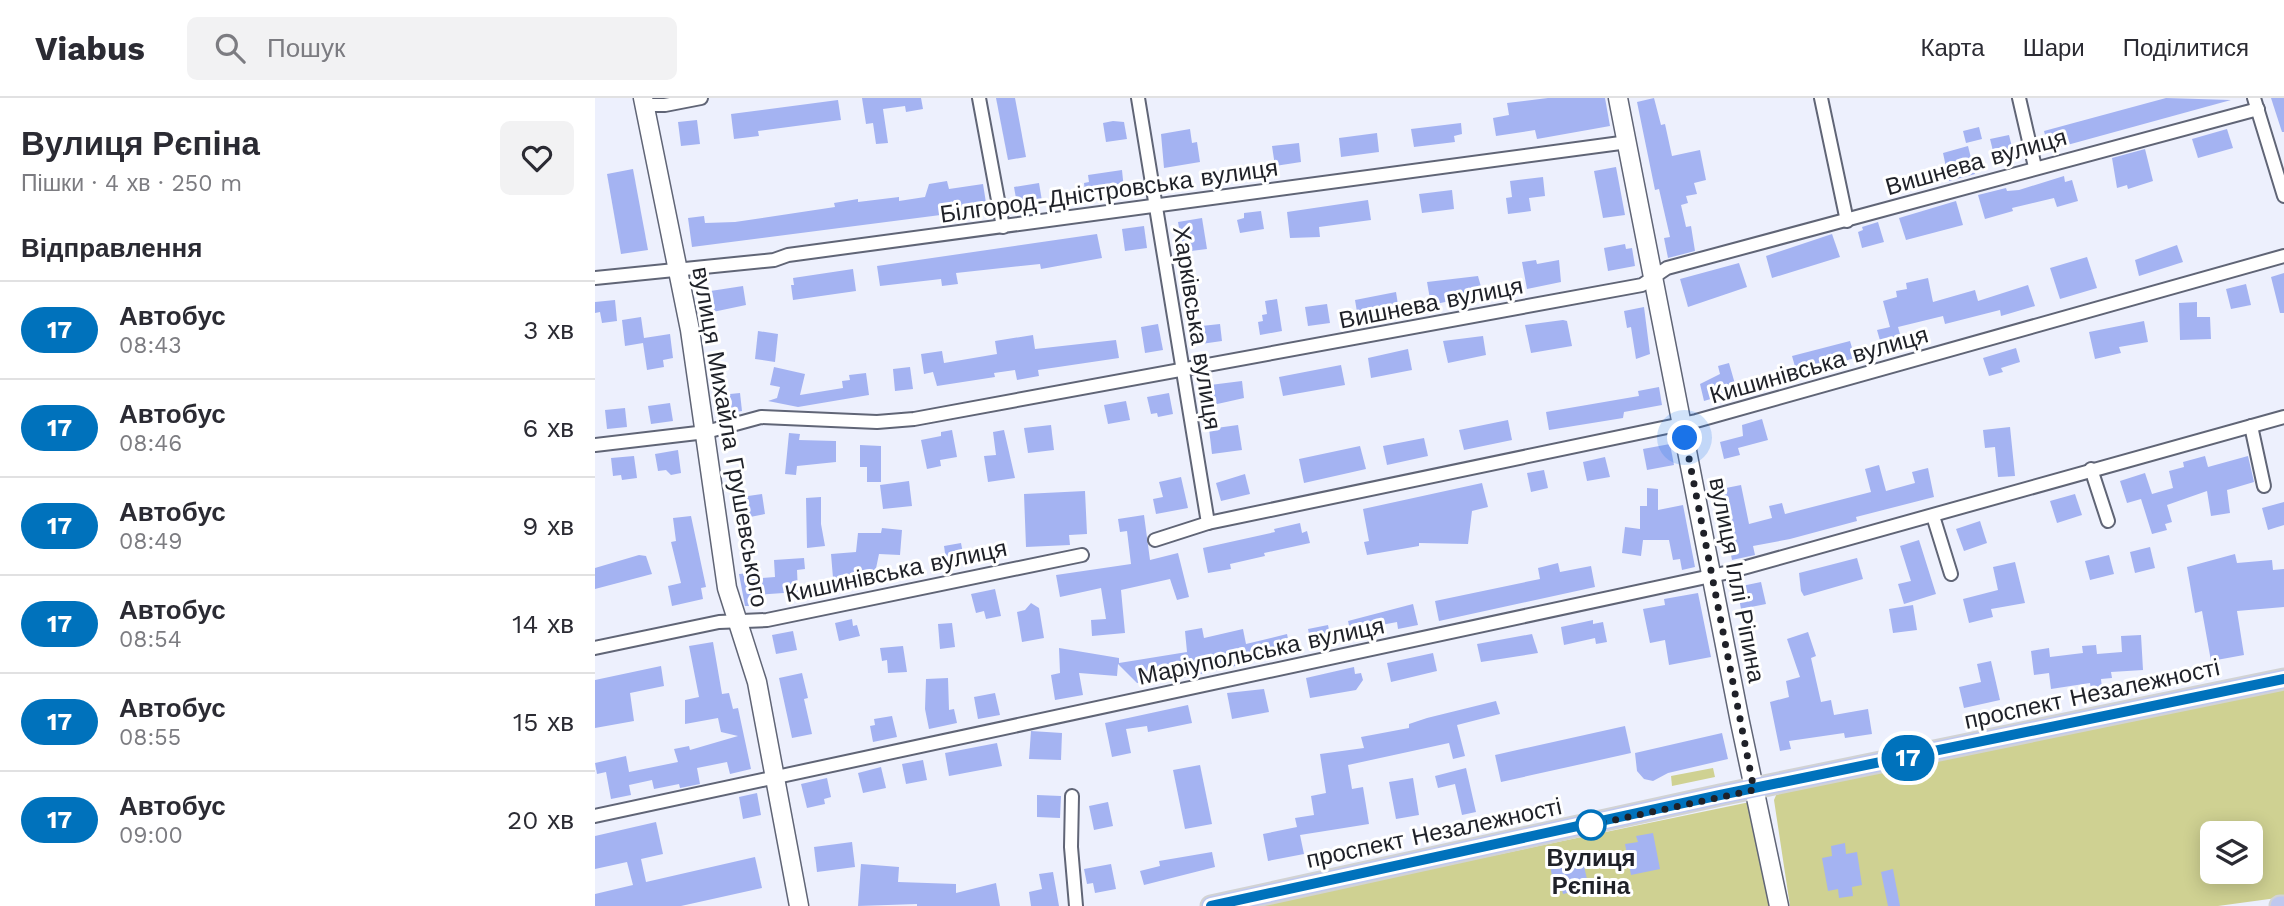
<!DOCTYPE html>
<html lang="uk">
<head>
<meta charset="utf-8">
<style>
	body { margin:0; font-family:"Work Sans",sans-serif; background:#f2f2f3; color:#2b2b33; height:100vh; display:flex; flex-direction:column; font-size:26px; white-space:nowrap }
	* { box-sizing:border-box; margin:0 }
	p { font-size:23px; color:#7c7c81 }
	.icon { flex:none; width:38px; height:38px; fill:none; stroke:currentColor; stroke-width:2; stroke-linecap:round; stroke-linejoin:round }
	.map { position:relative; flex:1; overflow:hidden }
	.side { display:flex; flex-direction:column; background:#fff; width:595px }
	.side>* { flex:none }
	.badge { padding:0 14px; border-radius:23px; font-size:24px; line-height:46px }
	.buttons { position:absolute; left:1605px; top:723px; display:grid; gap:14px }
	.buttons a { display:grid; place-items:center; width:63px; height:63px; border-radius:10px; background:#fff; box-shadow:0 4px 18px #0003; font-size:35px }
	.you { position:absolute; width:35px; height:35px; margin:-18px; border:5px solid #fff; border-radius:50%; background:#1a73e8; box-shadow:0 0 0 10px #1a73e833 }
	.map>.badge { position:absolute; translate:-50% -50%; box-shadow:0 0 0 4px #fff }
	h2 { padding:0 21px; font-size:26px; line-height:63px }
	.round { display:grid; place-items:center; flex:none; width:74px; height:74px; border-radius:10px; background:#f2f2f3 }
	.head { display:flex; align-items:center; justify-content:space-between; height:119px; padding:0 21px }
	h1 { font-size:33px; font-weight:800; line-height:52px }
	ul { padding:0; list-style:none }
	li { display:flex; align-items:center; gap:21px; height:98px; padding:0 21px; border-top:2px solid #e1e1e2 }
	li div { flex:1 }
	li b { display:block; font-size:26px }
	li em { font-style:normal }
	li .badge { min-width:77px; font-weight:700; text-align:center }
	header { display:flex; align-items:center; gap:42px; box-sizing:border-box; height:98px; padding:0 35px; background:#fff; border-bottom:2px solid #e1e1e2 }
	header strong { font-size:33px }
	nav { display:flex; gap:38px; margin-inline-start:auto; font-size:24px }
	.search { width:490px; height:63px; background:#f2f2f3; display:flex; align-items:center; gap:18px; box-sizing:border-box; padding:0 24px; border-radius:10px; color:#7c7c81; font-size:26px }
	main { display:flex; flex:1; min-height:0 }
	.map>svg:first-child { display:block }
</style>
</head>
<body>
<header>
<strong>Viabus</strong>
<div class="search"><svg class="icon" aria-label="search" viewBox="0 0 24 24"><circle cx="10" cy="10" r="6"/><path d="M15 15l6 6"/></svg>Пошук</div>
<nav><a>Карта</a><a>Шари</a><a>Поділитися</a></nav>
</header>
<main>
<section class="side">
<div class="head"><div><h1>Вулиця Рєпіна</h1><p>Пішки · 4 хв · 250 m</p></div><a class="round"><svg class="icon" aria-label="heart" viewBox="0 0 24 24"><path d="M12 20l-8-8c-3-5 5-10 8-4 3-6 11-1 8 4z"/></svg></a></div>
<h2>Відправлення</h2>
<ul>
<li><span class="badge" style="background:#0072bc;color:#fff">17</span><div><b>Автобус</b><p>08:43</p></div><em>3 хв</em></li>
<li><span class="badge" style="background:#0072bc;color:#fff">17</span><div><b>Автобус</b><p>08:46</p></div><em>6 хв</em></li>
<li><span class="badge" style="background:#0072bc;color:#fff">17</span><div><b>Автобус</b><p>08:49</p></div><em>9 хв</em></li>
<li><span class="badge" style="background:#0072bc;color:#fff">17</span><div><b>Автобус</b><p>08:54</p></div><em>14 хв</em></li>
<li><span class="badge" style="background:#0072bc;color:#fff">17</span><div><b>Автобус</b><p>08:55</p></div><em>15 хв</em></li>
<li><span class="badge" style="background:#0072bc;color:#fff">17</span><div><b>Автобус</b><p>09:00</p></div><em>20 хв</em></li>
</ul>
</section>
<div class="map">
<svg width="1689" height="808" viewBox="0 0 1689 808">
	<rect width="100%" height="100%" fill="#edf0fd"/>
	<!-- green -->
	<g fill="#cfd192" fill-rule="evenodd">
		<path d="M1689 587V799L1623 808H1195L1179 702 1182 695ZM1617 735H1656V774H1617Z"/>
		<path d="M1118 670 1120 679 1077 688 1076 678Z"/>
		<path d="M1150 705H1154L1177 808H656Z"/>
	</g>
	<!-- building -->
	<g fill="#a4b3f2">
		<path d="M267 0H326L328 11 311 14 310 8 288 11 293 45 281 46 278 25 271 26Z"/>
		<path d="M401 0H420L431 59 413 62Z"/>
		<path d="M953 0H1010L1015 28 942 41 940 32 901 38 898 20 914 17 912 5Z"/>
		<path d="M1059 0 1066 27 1070 26 1077 58 1105 52 1111 82 1099 85 1102 96 1091 98 1093 105 1086 107 1091 129 1096 128 1100 153 1073 160 1069 140 1075 139 1064 91 1060 92 1042 4Z"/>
		<path d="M1571 0 1636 2 1454 52 1449 33Z"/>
		<path d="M1676 0H1689V34H1687Z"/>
		<path d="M243 2 246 22 163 33 164 38 139 41 136 16Z"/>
		<path d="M102 22 105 46 86 48 83 24Z"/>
		<path d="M518 23 529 24 532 41 511 44 508 25Z"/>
		<path d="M866 25 867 36 859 38 860 44 819 49 816 31Z"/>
		<path d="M1384 29 1387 41 1371 45 1368 33Z"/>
		<path d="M595 31 597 45 602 44 605 64 569 70 566 36Z"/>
		<path d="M1632 31 1638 50 1603 60 1597 41Z"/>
		<path d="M782 35 784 54 746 59 744 40Z"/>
		<path d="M1414 37 1418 53 1399 57 1395 41Z"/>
		<path d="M704 45 706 64 680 68 677 48Z"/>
		<path d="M1373 48 1380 76 1354 83 1348 55Z"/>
		<path d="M1550 51 1558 83 1533 91 1532 87 1522 90 1517 60Z"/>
		<path d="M1021 69 1030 117 1008 120 999 73Z"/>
		<path d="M38 71 53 152 26 156 12 76Z"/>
		<path d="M527 72 529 92 490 95 489 85 494 84 493 77Z"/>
		<path d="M1469 78 1470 84 1477 82 1483 103 1462 109 1459 100 1417 110 1418 113 1390 121 1383 97 1411 90 1412 93 1424 92Z"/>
		<path d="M948 79 950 98 934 100 936 113 913 116 911 100 917 99 915 83Z"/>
		<path d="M352 83 354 91 388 86 392 111 97 149 93 120 109 118 110 125 140 124 240 109 239 105 263 101V104L304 99V103L330 99 334 86Z"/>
		<path d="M444 85 447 103 422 106 419 89Z"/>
		<path d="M857 92 859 111 827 115 824 96Z"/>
		<path d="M773 102 776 122 724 129 725 139 695 140 692 114Z"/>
		<path d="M1361 103 1368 127 1311 142 1304 120Z"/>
		<path d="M666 113 669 131 645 135 642 122 649 120V115Z"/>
		<path d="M607 120 612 151 588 154 583 124Z"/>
		<path d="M1283 124 1289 144 1267 150 1263 134 1268 132 1267 129Z"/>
		<path d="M549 128 552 150 530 153 527 131Z"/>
		<path d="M502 136 507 160 446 171 445 166 361 175 363 186 347 188 346 181 285 188 282 168Z"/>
		<path d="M1237 136 1245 159 1177 180 1171 158Z"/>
		<path d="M1030 146 1031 151 1037 150 1040 168 1013 173 1009 150Z"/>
		<path d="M1582 147 1588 164 1544 178 1540 162Z"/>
		<path d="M1492 159 1502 190 1465 201 1455 170Z"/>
		<path d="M941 162 942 166 964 162 966 184 932 191 927 164Z"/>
		<path d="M1144 165 1152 189 1093 209 1085 181Z"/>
		<path d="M258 171 261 193 198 202 196 187H199L198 180Z"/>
		<path d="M1689 175V215H1685L1676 179Z"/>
		<path d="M883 178 888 196 836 207 832 184Z"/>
		<path d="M1333 180 1338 204 1380 192 1383 203 1433 187 1440 208 1406 218 1405 212 1350 226 1348 218 1303 229 1308 247 1288 253 1282 232 1295 229 1288 203 1302 199 1301 193 1312 191 1311 185Z"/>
		<path d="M1651 186 1656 207 1636 211 1631 191Z"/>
		<path d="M148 188 151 207 113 215 109 194Z"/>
		<path d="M801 194 804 213 763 220 760 202Z"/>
		<path d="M682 201 687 233 665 237 663 224 668 223 667 217 672 216 670 203Z"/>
		<path d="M20 202 22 223 7 225 5 214 0 215V204Z"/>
		<path d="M1602 204V219H1615L1616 241 1585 242 1584 205Z"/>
		<path d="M732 206 735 225 713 228 710 209Z"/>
		<path d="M1049 209 1055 256 1041 261 1036 229 1032 230 1029 213Z"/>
		<path d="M46 219 49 240 75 236 78 260 68 262 69 269 52 272 48 245 30 248 27 222Z"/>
		<path d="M968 222 972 223 977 248 936 255 930 227Z"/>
		<path d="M1549 223 1553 244 1524 249 1526 255 1500 261 1494 234Z"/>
		<path d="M563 226 568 252 550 255 546 229Z"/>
		<path d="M625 226 627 243 599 247 597 229Z"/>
		<path d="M163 233 183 236 180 264 160 261Z"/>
		<path d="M438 237 440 251 521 242 524 260 443 272 444 278 422 282 420 272 399 275 400 279 342 288 338 274 329 276 326 256 347 253 349 265 402 256 400 243Z"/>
		<path d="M888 238 891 257 853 265 848 243Z"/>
		<path d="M1255 243 1260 260 1242 265 1241 261 1201 272 1197 258Z"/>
		<path d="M1421 250 1425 264 1406 270 1408 274 1394 278 1388 260Z"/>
		<path d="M813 251 817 272 776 280 773 260Z"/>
		<path d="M1134 265 1142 293 1109 303 1105 286 1125 276 1123 268Z"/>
		<path d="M746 267 750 287 688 298 684 279Z"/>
		<path d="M179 269 210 276 205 297 248 290 247 283 255 282 254 277 271 275 274 297 203 309 173 303 182 300 185 289 175 287Z"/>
		<path d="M315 269 318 291 300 293 298 271Z"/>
		<path d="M647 283 649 300 609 309 607 288Z"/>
		<path d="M1064 289 1067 307 1029 314 1028 320 954 332 951 314 1044 298 1043 293Z"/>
		<path d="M145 295 147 313 128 316 125 297Z"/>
		<path d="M574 295 578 316 563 319 562 315 556 316 552 299Z"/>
		<path d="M531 303 535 322 513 326 509 307Z"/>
		<path d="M75 305 78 323 56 326 53 308Z"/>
		<path d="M30 310 32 329 12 331 10 312Z"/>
		<path d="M1167 321 1173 342 1143 350 1145 357 1129 361 1125 344 1148 338 1147 327Z"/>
		<path d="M913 322 917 342 869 352 864 332Z"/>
		<path d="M456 327 459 352 433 355 429 330Z"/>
		<path d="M643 327 647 352 617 356 614 331Z"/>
		<path d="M1415 329 1420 378 1403 379 1400 349 1390 350 1388 332Z"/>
		<path d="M357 332 362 359 345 362 346 368 332 371 326 342 346 338V334Z"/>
		<path d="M409 332 420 380 393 384 389 358 401 357 398 334Z"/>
		<path d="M194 335 205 336 204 342 241 343V364L202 368 201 377 190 376Z"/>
		<path d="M829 340 833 358 792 367 788 348Z"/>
		<path d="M1075 346 1079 367 1052 372 1048 351Z"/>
		<path d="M265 347 286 348V384H272V369H265Z"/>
		<path d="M765 348 771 371 709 385 704 361Z"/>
		<path d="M83 352 86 375 76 377 71 372 63 373 60 356Z"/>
		<path d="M39 358 42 380 27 382 26 377 18 378 16 360Z"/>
		<path d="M1610 358 1613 369 1653 358 1659 384 1632 392 1635 415 1616 418 1612 393 1572 407 1577 424 1570 426 1572 432 1557 436 1546 401 1532 405 1525 383 1550 375 1557 396 1578 390 1574 373 1589 369 1588 364Z"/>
		<path d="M1010 359 1015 379 992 383 988 364Z"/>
		<path d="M1284 367 1291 393 1320 385 1317 374 1333 370 1339 399 1261 419 1262 423 1195 441 1158 448 1160 457 1137 462 1124 398 1132 396 1131 390 1146 387 1154 426 1177 420 1174 408 1187 405 1190 416 1276 394 1270 371Z"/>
		<path d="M949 372 953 390 936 394 932 375Z"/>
		<path d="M650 376 655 396 626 403 621 385Z"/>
		<path d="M586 379 593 410 561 416 558 401 568 399 564 384Z"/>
		<path d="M314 383 317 408 288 411 285 387Z"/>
		<path d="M887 385 893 409 877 413 873 446 824 445V448L772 457 769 444 774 443 768 411Z"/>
		<path d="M1052 390 1063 391V412L1088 407 1100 469 1087 472 1085 461 1078 462 1074 442H1048L1046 458 1027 455 1030 429 1045 431V408H1052Z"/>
		<path d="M490 393 492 436 474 437 475 447 431 449 429 396Z"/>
		<path d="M167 396 170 416 150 420 146 399Z"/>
		<path d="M1480 396 1487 417 1462 425 1455 403Z"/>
		<path d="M226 399V426L230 448 212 450 211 400Z"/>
		<path d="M1689 404V427L1673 432 1667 410Z"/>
		<path d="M549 417 555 462 583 455 594 499 582 502 575 481 526 492 530 535 497 538 496 522 511 521 506 490 465 499 461 477 536 466 532 433 525 434 523 421Z"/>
		<path d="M96 418 111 489 106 490 108 501 77 508 73 488 86 485 76 444 81 443 78 420Z"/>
		<path d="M1385 423 1392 445 1369 453 1361 431Z"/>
		<path d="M705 425 707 435 712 433 715 445 669 455 670 458 635 466 636 471 613 475 608 450 680 434 679 431Z"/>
		<path d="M287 430 307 432 305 457 284 456 279 480H238L236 456 261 454 263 435H286Z"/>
		<path d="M1324 442 1341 496 1309 506 1303 486 1316 483 1305 448Z"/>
		<path d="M366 445 370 466 352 469 349 448Z"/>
		<path d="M1555 449 1560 470 1540 475 1535 454Z"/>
		<path d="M1640 456 1642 465 1677 462 1678 472 1689 471V509L1642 513 1649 557 1616 563 1607 513 1600 515 1592 469Z"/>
		<path d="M44 457 51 458 57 476 0 491V470Z"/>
		<path d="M1514 457 1519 476 1495 482 1490 463Z"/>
		<path d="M209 460 210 471 202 472 203 494 161 497 158 500V508H150L144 476 155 475 156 481 180 479 179 462Z"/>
		<path d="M1262 460 1268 481 1209 498 1206 493 1204 475Z"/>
		<path d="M1420 464 1430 505 1396 511 1398 519 1374 525 1368 501 1403 492 1398 469Z"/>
		<path d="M963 465 965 474 996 468 1000 489 844 523 840 503 945 481 943 470Z"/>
		<path d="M1166 484 1171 506 1146 511 1142 489Z"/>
		<path d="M400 491 406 518 391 521 389 513 381 515 376 496Z"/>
		<path d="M1103 495 1116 559 1074 567 1070 542 1055 545 1048 511 1070 507 1069 501Z"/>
		<path d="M436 505 444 510 449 540 427 544 422 514 430 512Z"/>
		<path d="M818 506 823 527 803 531 802 524 776 529 778 536 757 541 753 523Z"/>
		<path d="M1318 507 1322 532 1298 535 1294 511Z"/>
		<path d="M257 521 258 528 262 527 265 538 244 543 240 525Z"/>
		<path d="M998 522V526L1008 524 1012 544 1001 546 1000 540 969 547 966 529Z"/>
		<path d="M357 525 360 549 345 551 343 526Z"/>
		<path d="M733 527 737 546 717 550 713 531Z"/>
		<path d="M607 530 609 540 648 531 651 546 692 536 696 555 584 581 542 585 523 566 522 578 484 575 488 597 460 602 456 577 465 575 464 550 524 560V565L592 554 590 533Z"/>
		<path d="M198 533 202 552 181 556 177 537Z"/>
		<path d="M1213 534 1221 558 1216 560 1226 604 1236 602 1239 617 1273 611 1277 636 1250 640 1249 635 1194 643 1196 651 1185 653 1175 604 1194 599 1191 583 1205 579 1192 541Z"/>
		<path d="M937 536 943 555 886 564 882 546Z"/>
		<path d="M1546 537 1548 572 1516 574 1517 580 1506 581 1507 590 1496 591 1495 585 1456 591 1454 575 1439 577 1436 553 1454 550 1455 559 1488 555 1487 548 1501 547 1502 556 1527 554 1526 538Z"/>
		<path d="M118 544 127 596 134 595 138 611 143 610 156 671 135 676 132 664 102 670 105 686 85 690 84 686 59 691 57 682 34 687 36 697 16 701 11 674 2 676 0 665 31 658 34 674 83 664 79 651 94 648 95 652 143 638 126 634 123 620 90 626V602L104 599 94 548Z"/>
		<path d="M308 548 312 574 293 575 292 562 287 563 285 550Z"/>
		<path d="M838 555 842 573 796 584 792 565Z"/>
		<path d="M1396 563 1405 602 1369 610 1364 589 1386 584 1382 566Z"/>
		<path d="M66 568 69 588 35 595 39 623 0 630V582Z"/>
		<path d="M759 569 760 576 766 575 768 582 761 592 715 600 711 580Z"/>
		<path d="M207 575 213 600 209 601 217 636 197 640 184 580Z"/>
		<path d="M353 580 354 612 359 611 362 625 334 631 330 611 331 581Z"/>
		<path d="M669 591 674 614 637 621 632 595Z"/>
		<path d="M400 595 405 617 383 621 379 599Z"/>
		<path d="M901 603 905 616 862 627 870 658 858 661 854 645 753 667 757 691 768 689 774 726 705 737 709 756 673 763 668 736 702 729 700 720 719 717 716 698 731 695 725 656 769 650 766 639 814 630V626L832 620Z"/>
		<path d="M593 607 597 625 553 634 552 628 531 631 536 655 517 659 510 625Z"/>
		<path d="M297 618 302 639 278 644 275 628 280 627 279 621Z"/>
		<path d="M1030 628 1036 655 906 684 900 657Z"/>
		<path d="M436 633 467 635 466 662 434 661Z"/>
		<path d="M1127 635 1133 661 1073 675 1058 683 1049 681 1042 673 1040 655Z"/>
		<path d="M402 645 407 668 354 678 350 655Z"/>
		<path d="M328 662 332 682 311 686 307 666Z"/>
		<path d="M605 667 617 726 590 731 578 672Z"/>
		<path d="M286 669 291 690 268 695 263 675Z"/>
		<path d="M871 670 881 714 867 717 860 686 843 690 840 678Z"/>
		<path d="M232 680 236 699 229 701 230 706 212 710 206 686Z"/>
		<path d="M818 680 824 717 801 721 794 684Z"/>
		<path d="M162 695 166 717 148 721 144 699Z"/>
		<path d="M442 697 466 698 465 720 442 719Z"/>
		<path d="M513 704 518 728 499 732 494 708Z"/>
		<path d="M61 724 68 756 46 761 51 784 160 759 167 790 86 808H0V796L38 787 32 764 0 771V738Z"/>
		<path d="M1058 735 1065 771 1036 777 1030 746 1043 744 1041 738Z"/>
		<path d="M257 744 260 769 222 774 219 749Z"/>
		<path d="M1250 745 1251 756 1262 754 1267 787 1257 789 1258 798 1244 800 1243 791 1233 793 1227 760 1237 758 1236 748Z"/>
		<path d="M617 754 620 769 549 787 545 773 565 768 564 763Z"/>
		<path d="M986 755 994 790 968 796 963 776 957 778 954 762Z"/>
		<path d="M266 766 304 769 303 784 361 786V795L401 785 405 808H322V806L263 808Z"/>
		<path d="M516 766 521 791 500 795 498 785 492 786 489 771Z"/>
		<path d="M1298 771 1305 808H1293L1286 774Z"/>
		<path d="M458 774 464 808H436L434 794 447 791 444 776Z"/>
	</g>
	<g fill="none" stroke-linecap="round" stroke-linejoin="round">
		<defs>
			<g id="street">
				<path d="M384 0 408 129"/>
				<path d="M543 0 613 425"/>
				<path d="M1226 0 1252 123"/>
				<path d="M1424 0 1440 69"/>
				<path d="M1659 0 1689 98"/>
				<path d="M49 7H70L106 0"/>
				<path d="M0 180 179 162 193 157 1033 44"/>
				<path d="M1656 328 1669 388"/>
				<path d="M0 347 111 334 166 319 282 324 319 321 1047 187 1072 170 1663 11"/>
				<path d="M1496 371 1513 423"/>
				<path d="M1338 418 1356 476"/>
				<path d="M560 442 613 425 1101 323 1689 158"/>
				<path d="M0 550 124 524 172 522 487 457"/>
				<path d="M477 698 476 749 481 808"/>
				<path d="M0 718 1130 475 1689 319"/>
			</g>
			<g id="secondary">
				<path d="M48 0 95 232 132 490 162 584 204 808"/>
				<path d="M1023 0 1145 624 1184 808"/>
			</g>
			<g id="primary">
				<path d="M616 808 1125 697 1689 581"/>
				<path d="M1685 808H1689"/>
			</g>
		</defs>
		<!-- street casing -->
		<use href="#street" stroke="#606576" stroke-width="16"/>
		<!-- secondary casing -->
		<use href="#secondary" stroke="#606576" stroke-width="21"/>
		<!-- primary casing -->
		<use href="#primary" stroke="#d2d3d4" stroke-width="23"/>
		<!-- street -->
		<use href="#street" stroke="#fff" stroke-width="12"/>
		<!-- secondary -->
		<use href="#secondary" stroke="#fff" stroke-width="18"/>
		<!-- primary -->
		<use href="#primary" stroke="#bfc8ef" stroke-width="19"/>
	</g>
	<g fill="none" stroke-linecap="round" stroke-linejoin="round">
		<defs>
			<path id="line" d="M616 808 1125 697 1689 581"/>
		</defs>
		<!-- line casing -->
		<use href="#line" stroke="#fff" stroke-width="16"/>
		<!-- line -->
		<use href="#line" stroke="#0072bc" stroke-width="10"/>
		<!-- walk -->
		<path stroke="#1f2128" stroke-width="7" stroke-dasharray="0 12.6" d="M996 727 1159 692 1090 340"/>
	</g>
	<!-- markers -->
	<circle fill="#fff" stroke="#0072bc" stroke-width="3.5" cx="996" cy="727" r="14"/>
	<g text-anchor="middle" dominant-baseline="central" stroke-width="6" stroke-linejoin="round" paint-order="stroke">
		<!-- street labels -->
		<g font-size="24" fill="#1f2128" stroke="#fff">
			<text transform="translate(1381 64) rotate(-16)">Вишнева вулиця</text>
			<text transform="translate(514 93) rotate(-8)">Білгород-Дністровська вулиця</text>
			<text transform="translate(836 205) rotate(-11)">Вишнева вулиця</text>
			<text transform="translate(602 230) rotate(81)">Харківська вулиця</text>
			<text transform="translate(1224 267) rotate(-16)">Кишинівська вулиця</text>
			<text transform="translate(135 339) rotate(80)">вулиця Михайла Грушевського</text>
			<text transform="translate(301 473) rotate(-12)">Кишинівська вулиця</text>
			<text transform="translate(1142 482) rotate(79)">вулиця Іллі Ріпина</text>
			<text transform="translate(666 553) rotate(-12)">Маріупольська вулиця</text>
			<text transform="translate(1497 596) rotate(-12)">проспект Незалежності</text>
			<text transform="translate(839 735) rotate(-12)">проспект Незалежності</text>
		</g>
		<!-- stop labels -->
		<g font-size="24" font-weight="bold" fill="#1f2128" stroke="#fff">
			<text x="996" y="760">Вулиця<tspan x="996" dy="28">Рєпіна</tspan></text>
		</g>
	</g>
</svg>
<div class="buttons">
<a><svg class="icon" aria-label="layers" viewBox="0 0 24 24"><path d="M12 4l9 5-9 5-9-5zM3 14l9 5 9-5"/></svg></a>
</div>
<div class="you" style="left:1090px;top:340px"></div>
<b class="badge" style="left:1313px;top:660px;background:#0072bc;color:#fff">17</b>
</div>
</main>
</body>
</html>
